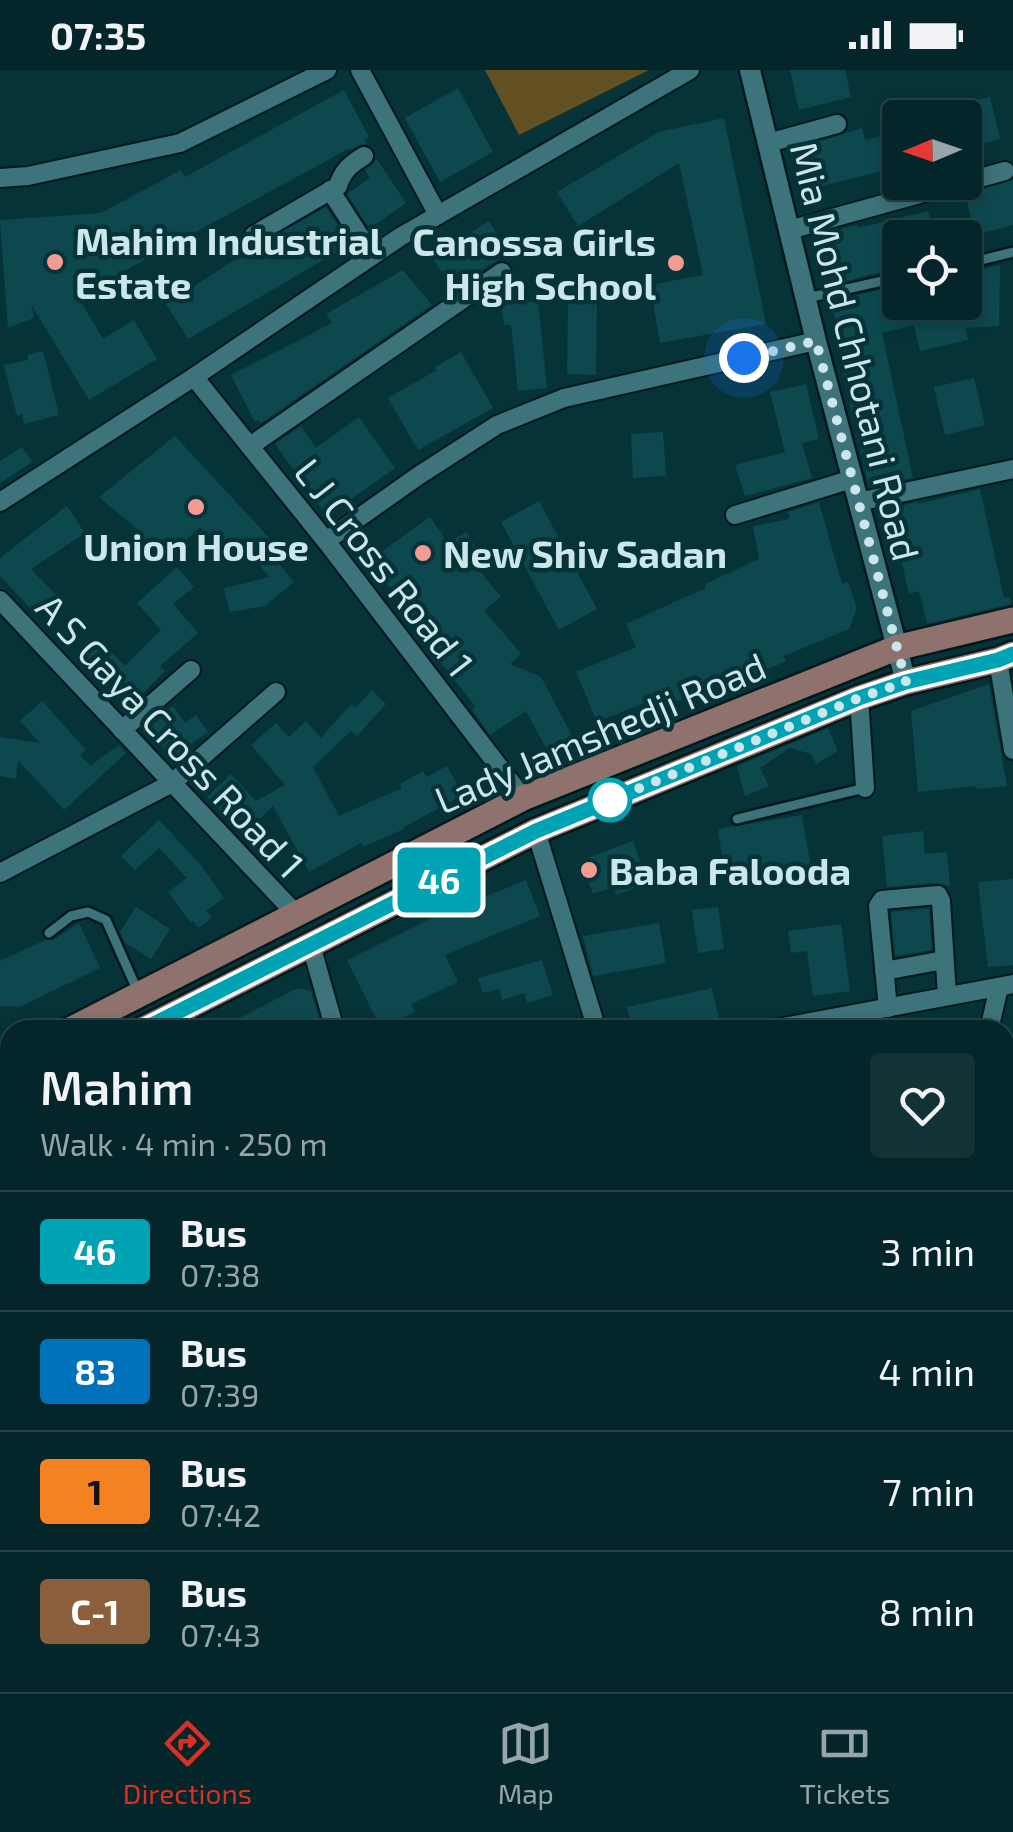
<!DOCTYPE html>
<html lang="en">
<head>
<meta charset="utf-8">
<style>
	body { margin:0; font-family:"Exo 2",sans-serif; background:#123236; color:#f1f3f6; height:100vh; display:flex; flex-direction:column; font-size:38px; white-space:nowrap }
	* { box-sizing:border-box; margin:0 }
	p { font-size:32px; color:#97a5a8 }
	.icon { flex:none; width:55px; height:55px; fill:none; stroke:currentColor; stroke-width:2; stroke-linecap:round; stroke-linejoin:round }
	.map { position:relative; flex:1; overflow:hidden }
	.drawer { position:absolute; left:0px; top:950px; width:1015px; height:672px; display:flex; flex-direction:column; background:#04262a; border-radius:30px 30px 0 0; box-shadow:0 5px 15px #0003,0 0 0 2px #254347 }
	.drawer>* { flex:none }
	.badge { padding:0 20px; border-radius:8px; font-size:35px; line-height:65px }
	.needle { width:65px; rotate:268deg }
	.controls { position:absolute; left:882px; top:30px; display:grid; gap:20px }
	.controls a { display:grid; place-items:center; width:100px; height:100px; border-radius:10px; background:#04262a; box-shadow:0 5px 15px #0003,0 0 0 2px #254347; font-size:50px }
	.you { position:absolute; width:50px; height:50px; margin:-25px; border:8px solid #fff; border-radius:50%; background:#1a73e8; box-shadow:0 0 0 15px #1a73e833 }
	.map>.badge { position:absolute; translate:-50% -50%; box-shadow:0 0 0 5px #fff }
	.round { display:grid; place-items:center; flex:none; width:105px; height:105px; border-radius:10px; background:#123236 }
	.headline { display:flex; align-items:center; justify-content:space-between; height:170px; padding:0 40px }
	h1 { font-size:48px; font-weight:600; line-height:75px }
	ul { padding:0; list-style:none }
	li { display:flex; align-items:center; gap:30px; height:120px; padding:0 40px; border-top:2px solid #254347 }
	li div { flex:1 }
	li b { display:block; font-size:38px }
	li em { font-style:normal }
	li .badge { min-width:110px; font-weight:700; text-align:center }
	.status { display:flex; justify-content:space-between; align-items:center; height:70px; padding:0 50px; background:#04262a; direction:ltr }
	.status svg { height:28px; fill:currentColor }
	.tab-bar { display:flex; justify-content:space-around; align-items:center; height:140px; border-top:2px solid #254347; background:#04262a; font-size:28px; color:#97a5a8 }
	.tab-bar a { display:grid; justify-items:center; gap:5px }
	.tab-bar .selected { color:#d93025 }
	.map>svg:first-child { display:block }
</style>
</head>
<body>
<div class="status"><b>07:35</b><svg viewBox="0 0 49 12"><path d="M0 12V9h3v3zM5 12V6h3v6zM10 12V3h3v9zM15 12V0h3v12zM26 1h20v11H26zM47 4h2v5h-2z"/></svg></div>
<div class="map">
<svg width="1013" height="1622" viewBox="0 0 1013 1622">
	<rect width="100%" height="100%" fill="#063338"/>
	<!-- green -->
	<path fill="#635124" d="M485 0H649L519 65Z"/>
	<!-- building -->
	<g fill="#0e484f">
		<path d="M790 0H845L851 27 799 40Z"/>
		<path d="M458 18 493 82 440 112 405 48Z"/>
		<path d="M344 20 369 67 364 70 367 74 358 75 351 80 350 78 113 207 116 217 80 230 103 269 134 250 157 289 89 330 31 234 34 248 8 258 0 150 101 143 181 100 185 107Z"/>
		<path d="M990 27 1000 69 965 78V48H931L930 41Z"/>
		<path d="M724 48 766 254 660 273 650 215 703 205 679 93 578 156 557 122 659 62Z"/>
		<path d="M862 58 865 70 900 61V105L884 108 882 101 819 117 809 75Z"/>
		<path d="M376 88 406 133 373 156 371 154 368 156 347 124 370 108 365 100 374 93Z"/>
		<path d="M1013 110V155L975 165 965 124Z"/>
		<path d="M326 137 346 168 338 173 342 179 188 269 166 234 255 177Z"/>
		<path d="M928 141 935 168H900V198L825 216 813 166 857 155 858 158Z"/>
		<path d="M489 151 509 183 452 218 432 187Z"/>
		<path d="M1000 195 999 256 965 258 968 270 920 281 914 255 882 263 913 408 869 417 842 300 847 299 831 231 883 219 886 232H978L971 202Z"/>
		<path d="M403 200 432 235 261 353 258 350 255 352 231 305 332 253 326 244Z"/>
		<path d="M538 231 547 318 518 321 511 255H504L501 234Z"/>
		<path d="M568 231H597L596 305 567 304Z"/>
		<path d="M43 281 59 345 24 354 22 344 17 346 4 295 28 290 27 285Z"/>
		<path d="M461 282 493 338 418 380 388 328 437 300 435 297Z"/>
		<path d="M974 308 985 355 945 365 934 317Z"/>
		<path d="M806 314 819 369 802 373 812 408 745 426 735 395 785 382 770 322Z"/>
		<path d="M359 347 395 398 327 446 275 374 301 356 316 378Z"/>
		<path d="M663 362 666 406 633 408 631 364Z"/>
		<path d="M175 366 274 473 267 479 294 512 265 536 230 542 224 518 269 507 244 475 227 490 200 457 163 491 140 466 142 463 99 427Z"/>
		<path d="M22 377 32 392 0 413V391Z"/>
		<path d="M980 419 1004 528 1010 527 1011 534 927 554 919 521 909 524 890 438 918 432V434Z"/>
		<path d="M539 431 597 539 559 560 501 452Z"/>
		<path d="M819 432 842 514 848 512 857 538 849 559 784 586 786 591 731 616 729 612 669 634 666 624 597 652 576 602 636 577 626 554 706 518 705 514 759 489 753 456 790 449 788 442Z"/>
		<path d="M67 436 85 463 31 499 59 528 38 547 0 506V488Z"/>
		<path d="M430 447 448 473 466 462 476 477 466 484 501 527 484 540 521 584 510 594 541 607 577 675 552 689 526 641 490 665 472 640 476 637 407 550 411 547 370 490Z"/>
		<path d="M177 497 194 517 173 534 198 563 160 596 165 601 130 636 82 587 99 570 125 596 161 560 137 533Z"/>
		<path d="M989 614 1007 716 977 719 976 716 918 722 911 641Z"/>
		<path d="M372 620 386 634 357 666 351 661 313 697 339 746 402 718 400 714 423 701 426 707 447 696 463 725 404 757V759L363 777 361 773 309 802 273 736 242 765 207 727 231 704 256 731 285 715 251 675 276 653 289 667 306 651 321 668 351 634 355 638Z"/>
		<path d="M42 631 86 680 80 685 90 696 119 675 126 683 64 740 18 690 16 709 0 706V667L40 673 20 651Z"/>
		<path d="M173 636 185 653 196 645 208 662 171 689 147 655Z"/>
		<path d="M828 658 838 681 816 694 811 684 790 678 760 698 769 716 745 726 737 696Z"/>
		<path d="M802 745 811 798 726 813 718 759Z"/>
		<path d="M159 750 200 794 224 828 206 841 212 848 198 858 193 851 191 853 168 822 187 808 159 778 135 800 121 786Z"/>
		<path d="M923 761 925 784 947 782 950 816 937 813 887 817 882 766Z"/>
		<path d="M633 771 644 802 631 807 635 818 616 825 613 817 593 824 581 790Z"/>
		<path d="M1013 809V895L988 897 978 812Z"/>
		<path d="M526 810 540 846 445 885 458 912 411 934 415 942 381 959 347 890 428 850Z"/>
		<path d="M136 837 170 859 151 889 125 873 120 862Z"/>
		<path d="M718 837 724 879 698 883 692 840Z"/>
		<path d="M929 838 932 880 895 886 891 842Z"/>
		<path d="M79 853 100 898 17 938 16 936H0V891L45 870H53Z"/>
		<path d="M659 853 666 893 593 906 583 866Z"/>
		<path d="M841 854 850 921 813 926 807 881 791 883 788 861Z"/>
		<path d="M542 890 553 925 527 933 524 923 502 930 499 919 483 923 478 908Z"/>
		<path d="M298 918 311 921 320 952V960H216Z"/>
		<path d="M712 918 721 957 705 960H632L627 937Z"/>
	</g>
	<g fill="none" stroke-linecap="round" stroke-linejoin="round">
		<defs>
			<g id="service">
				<path d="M965 194 1013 182"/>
				<path d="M807 228 900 207"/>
				<path d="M737 749 865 718"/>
				<path d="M49 863 71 846 88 842 106 850 138 922"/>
			</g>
			<g id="minor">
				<path d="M360 0 438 145"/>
				<path d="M768 73 837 54"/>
				<path d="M0 108 28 106 180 73 327 0"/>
				<path d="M965 112 1005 101"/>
				<path d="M330 120 372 185"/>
				<path d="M789 160 963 112"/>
				<path d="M254 165 338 116C343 100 351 94 364 86"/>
				<path d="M194 307 326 471 523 728"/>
				<path d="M250 376 502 202"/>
				<path d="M0 432 194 307 400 167 690 0"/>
				<path d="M858 432 1013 399"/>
				<path d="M735 445 852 409"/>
				<path d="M326 471 418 406 497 355 564 328 816 271"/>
				<path d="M0 530 295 843"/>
				<path d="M998 590 1013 680"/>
				<path d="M859 628 865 718"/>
				<path d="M122 660 191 600"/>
				<path d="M536 761 597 960"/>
				<path d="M0 803 172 713 276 622"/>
				<path d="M311 875 335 960"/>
				<path d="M884 901 944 890"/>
				<path d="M888 938 878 836 882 830 938 825 941 831 947 926"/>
				<path d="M768 960 1013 914"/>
				<path d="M989 960 999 917"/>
				<path d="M0 1113H10"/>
				<path d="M1005 1220 1013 1222"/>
				<path d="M1005 1541 1013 1534"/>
				<path d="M0 1606 10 1605"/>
				<path d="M1005 1611 1011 1622"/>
				<path d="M57 1612V1622"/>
				<path d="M762 1612 763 1622"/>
				<path d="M886 1612 893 1622"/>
				<path d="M358 1622V1612"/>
				<path d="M906 1622 923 1612"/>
			</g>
			<g id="tertiary">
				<path d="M750 0 816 271 906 612"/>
				<path d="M0 1296 10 1299"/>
				<path d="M1005 1408 1013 1409"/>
			</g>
			<g id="primary">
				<path d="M70 960 523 728 896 578 1013 550"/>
				<path d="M142 960 536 761 859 628 906 612 998 590 1013 584"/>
				<path d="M0 996 10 991"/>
				<path d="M0 1031 10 1026"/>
			</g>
		</defs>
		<!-- service casing -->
		<use href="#service" stroke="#00191d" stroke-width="14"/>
		<!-- minor casing -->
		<use href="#minor" stroke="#00191d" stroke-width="22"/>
		<!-- tertiary casing -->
		<use href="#tertiary" stroke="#00191d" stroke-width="25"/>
		<!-- primary casing -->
		<use href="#primary" stroke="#00191d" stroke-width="30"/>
		<!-- service -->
		<use href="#service" stroke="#3d737b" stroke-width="9"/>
		<!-- minor -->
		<use href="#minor" stroke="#3d737b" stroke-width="18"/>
		<!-- tertiary -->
		<use href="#tertiary" stroke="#3d737b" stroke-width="20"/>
		<!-- primary -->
		<use href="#primary" stroke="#8f716e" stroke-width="25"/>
	</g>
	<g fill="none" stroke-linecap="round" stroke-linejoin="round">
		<defs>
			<path id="line" d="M142 960 536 761 859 628 906 612 998 590 1013 584"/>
		</defs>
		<!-- line casing -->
		<use href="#line" stroke="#fff" stroke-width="22"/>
		<!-- line -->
		<use href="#line" stroke="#00a3b4" stroke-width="15"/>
		<!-- walk -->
		<path stroke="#cce7eb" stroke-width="10" stroke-dasharray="0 18" d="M610 730 608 731 859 628 906 612 816 271 744 288"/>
	</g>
	<!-- markers -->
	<g fill="#f59c92" stroke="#063338" stroke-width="4">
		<circle cx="55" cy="192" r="10"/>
		<circle cx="676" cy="193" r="10"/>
		<circle cx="196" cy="437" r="10"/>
		<circle cx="423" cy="483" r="10"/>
		<circle cx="589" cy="800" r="10"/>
	</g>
	<circle fill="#fff" stroke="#00a3b4" stroke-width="5" cx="610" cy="730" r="20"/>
	<g text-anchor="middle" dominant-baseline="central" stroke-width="9" stroke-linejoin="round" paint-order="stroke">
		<!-- poi labels -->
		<g font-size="38" font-weight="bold" fill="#cce7eb" stroke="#063338" text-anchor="start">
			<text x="75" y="170">Mahim Industrial<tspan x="75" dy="44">Estate</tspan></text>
			<text x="656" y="171" text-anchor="end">Canossa Girls<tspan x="656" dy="44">High School</tspan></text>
			<text x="196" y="476" text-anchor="middle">Union House</text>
			<text x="443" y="483">New Shiv Sadan</text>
			<text x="609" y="800">Baba Falooda</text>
		</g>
		<!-- street labels -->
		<g font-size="38" fill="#cce7eb" stroke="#063338">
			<text transform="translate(856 281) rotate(76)">Mia Mohd Chhotani Road</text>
			<text transform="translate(385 497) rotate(52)">L J Cross Road 1</text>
			<text transform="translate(600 662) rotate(-23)">Lady Jamshedji Road</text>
			<text transform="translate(171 665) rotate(47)">A S Gaya Cross Road 1</text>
		</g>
	</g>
</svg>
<div class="controls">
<a><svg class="needle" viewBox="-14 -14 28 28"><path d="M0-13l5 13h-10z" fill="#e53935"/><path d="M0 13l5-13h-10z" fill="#97a5a8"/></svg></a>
<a><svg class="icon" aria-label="locate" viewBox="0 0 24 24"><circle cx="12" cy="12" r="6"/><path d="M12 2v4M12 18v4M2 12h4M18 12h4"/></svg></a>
</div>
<div class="you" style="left:744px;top:288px"></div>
<b class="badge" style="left:439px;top:810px;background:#00a3b4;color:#fff">46</b>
<section class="drawer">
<div class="headline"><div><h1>Mahim</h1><p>Walk · 4 min · 250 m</p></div><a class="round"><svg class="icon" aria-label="heart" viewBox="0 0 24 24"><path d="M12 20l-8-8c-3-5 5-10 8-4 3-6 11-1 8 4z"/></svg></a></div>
<ul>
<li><span class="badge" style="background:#00a3b4;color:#fff">46</span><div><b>Bus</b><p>07:38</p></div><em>3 min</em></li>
<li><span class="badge" style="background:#0072bc;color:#fff">83</span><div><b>Bus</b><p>07:39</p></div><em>4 min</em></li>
<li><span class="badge" style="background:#f58220;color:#111">1</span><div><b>Bus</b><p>07:42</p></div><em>7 min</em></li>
<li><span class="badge" style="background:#8b5e3c;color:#fff">C-1</span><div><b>Bus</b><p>07:43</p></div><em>8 min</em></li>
</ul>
</section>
</div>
<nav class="tab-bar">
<a class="selected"><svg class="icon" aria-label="directions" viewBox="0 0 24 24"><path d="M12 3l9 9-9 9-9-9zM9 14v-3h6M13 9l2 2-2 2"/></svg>Directions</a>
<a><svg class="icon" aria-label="map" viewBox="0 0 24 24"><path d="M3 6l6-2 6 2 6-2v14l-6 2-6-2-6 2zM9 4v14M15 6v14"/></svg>Map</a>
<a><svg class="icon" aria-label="tickets" viewBox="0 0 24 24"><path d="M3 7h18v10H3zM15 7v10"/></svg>Tickets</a>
</nav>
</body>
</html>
